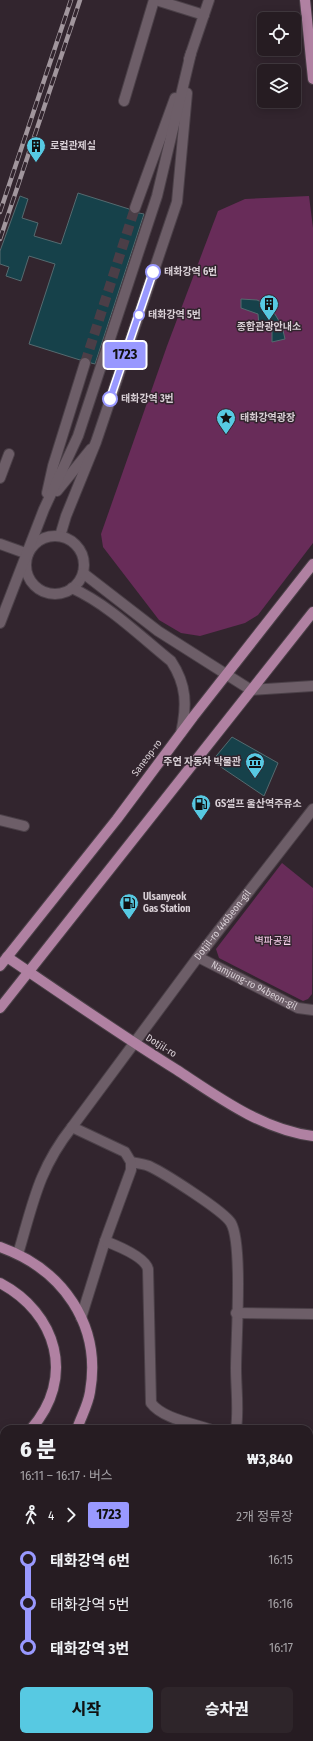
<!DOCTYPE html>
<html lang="ko">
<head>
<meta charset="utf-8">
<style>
	body { margin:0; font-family:"Fira Sans Condensed","Noto Sans KR",sans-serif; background:#2e252a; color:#f1f3f6; height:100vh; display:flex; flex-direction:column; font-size:15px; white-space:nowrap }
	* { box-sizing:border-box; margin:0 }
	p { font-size:13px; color:#a4a1a5 }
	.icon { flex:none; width:22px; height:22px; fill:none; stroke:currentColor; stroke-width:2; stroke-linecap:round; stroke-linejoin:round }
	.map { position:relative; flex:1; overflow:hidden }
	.details { position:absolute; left:0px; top:1425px; width:313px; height:316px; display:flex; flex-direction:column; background:#261c22; border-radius:12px 12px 0 0; box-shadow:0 2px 10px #0003,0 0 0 1px #423a40 }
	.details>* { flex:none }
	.badge { padding:0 8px; border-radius:3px; font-size:14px; line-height:26px }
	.controls { position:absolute; left:257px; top:12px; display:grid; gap:8px }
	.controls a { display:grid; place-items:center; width:44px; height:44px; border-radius:6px; background:#261c22; box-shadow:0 2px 10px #0003,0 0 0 1px #423a40; font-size:20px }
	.map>.badge { position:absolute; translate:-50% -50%; box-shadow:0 0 0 2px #fff }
	.legs { display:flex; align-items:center; gap:6px; height:44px; padding:0 20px; font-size:13px }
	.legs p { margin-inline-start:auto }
	.head { display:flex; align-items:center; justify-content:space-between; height:68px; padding:0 20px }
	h1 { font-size:22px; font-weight:800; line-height:30px }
	.button { display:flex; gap:8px; margin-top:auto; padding:8px 20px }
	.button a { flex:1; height:46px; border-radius:6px; background:#57c9e2; color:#111; font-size:16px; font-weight:800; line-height:46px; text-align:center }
	.button a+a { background:#2e252a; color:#f1f3f6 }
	ul { padding:0 20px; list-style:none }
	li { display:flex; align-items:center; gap:14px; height:44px; font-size:15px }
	li i { display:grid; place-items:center; width:6px; height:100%; margin:0 5px; background:currentColor }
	li i::after { content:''; width:10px; height:10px; margin:-5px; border:3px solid; border-radius:50%; background:#261c22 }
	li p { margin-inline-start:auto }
	li:first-child i { background:linear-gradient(#0000 50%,currentColor 0) }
	li:last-child i { background:linear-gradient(currentColor 50%,#0000 0) }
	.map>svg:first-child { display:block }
</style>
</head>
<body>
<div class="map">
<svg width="313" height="1741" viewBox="0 0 313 1741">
	<rect width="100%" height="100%" fill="#32252e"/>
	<!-- green -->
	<g fill="#682c59">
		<path d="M309 196 313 228V543L258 615 245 623 200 636 181 633 159 620 103 547 101 534 167 346 218 211 245 199Z"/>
		<path d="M282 863 313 888 312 994 308 999 303 1001 219 958 216 949Z"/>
		<path d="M0 1494 4 1496V1552L0 1550Z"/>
		<path d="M309 1631 313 1633V1714L309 1711Z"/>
	</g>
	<!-- water -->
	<path fill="#26031e" stroke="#5b4055" d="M0 1575 4 1576V1737H309V1728L313 1731V1741H0Z"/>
	<!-- building -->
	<g fill="#16414a" stroke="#556a6f">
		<path d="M78 193 129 209 133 214 139 213 144 214 95 364 91 363 87 357H83L80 360 29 344 55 264 29 256 21 281 6 276 9 267 0 264V251L20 196 28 199 22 218 38 223 34 236 61 244Z"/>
		<path d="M241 299 257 300 270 306 282 326 285 339 272 342V329H261L259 325 258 314 241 308Z"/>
		<path d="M232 737 278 763 264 796 212 761Z"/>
	</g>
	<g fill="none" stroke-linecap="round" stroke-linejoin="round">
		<!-- minor-tunnel -->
		<path stroke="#4b3e47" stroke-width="10" stroke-dasharray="10 5" stroke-linecap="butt" d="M85 363 135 208"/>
		<defs>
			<g id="minor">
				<path d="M156 0 204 15"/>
				<path d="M189 59 209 0"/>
				<path d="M124 101 154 0"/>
				<path d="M135 208 175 98"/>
				<path d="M0 478 9 454"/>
				<path d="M57 491 91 449"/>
				<path d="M47 493 53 466 85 363"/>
				<path d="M60 536 66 516 96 442 177 202 187 93"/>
				<circle cx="55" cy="565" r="29"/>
				<path d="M0 544 28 554"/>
				<path d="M83 573 158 631 251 690 313 686"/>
				<path d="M72 588C109 605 140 636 171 661 187 685 187 706 181 733"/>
				<path d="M0 623 44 509 78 436 157 196 191 53"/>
				<path d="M0 820 24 826"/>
				<path id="s1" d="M198 957 298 1008 313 1010"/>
				<path d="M131 1162C137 1163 144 1164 149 1166 164 1173 224 1211 231 1223 243 1244 236 1340 236 1368 236 1389 239 1409 236 1429"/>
				<path d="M18 1254C33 1204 38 1170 72 1127"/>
				<path d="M236 1313 313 1314"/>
				<path d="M81 1318 105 1241"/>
				<path id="s2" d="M209 1429C191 1423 162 1418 151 1403L148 1269C145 1257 118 1246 105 1241L131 1170V1162L125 1152 72 1127 198 957 313 809"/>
				<path d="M309 1471H313"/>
			</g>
			<g id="major">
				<path d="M305 0 313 79"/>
				<path d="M7 957C63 995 119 1034 177 1070 218 1097 263 1130 313 1136"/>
				<path d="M0 966 117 819 193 717 313 564"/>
				<path d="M0 1008 313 612"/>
				<path d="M0 1247C62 1269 102 1324 90 1392 88 1405 81 1417 77 1429"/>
				<path d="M0 1283C57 1313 76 1378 31 1429"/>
				<path d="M0 1447 4 1446"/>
				<path d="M0 1471 4 1472"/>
				<path d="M309 1575 313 1577"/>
				<path d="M309 1601 313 1603"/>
				<path d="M309 1617 313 1619"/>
			</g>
		</defs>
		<!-- minor casing -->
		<use href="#minor" stroke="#4b4048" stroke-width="12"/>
		<!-- major casing -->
		<use href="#major" stroke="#4b4048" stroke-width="12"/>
		<!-- minor -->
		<use href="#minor" stroke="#6d5e68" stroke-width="10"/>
		<!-- major -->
		<use href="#major" stroke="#b081a2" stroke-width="10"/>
		<defs>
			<g id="rail">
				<path d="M0 212 71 0"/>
				<path d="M0 239 80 0"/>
			</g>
		</defs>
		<!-- rail casing -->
		<use href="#rail" stroke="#a1969d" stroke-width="4.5"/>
		<!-- rail -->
		<use href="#rail" stroke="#32252e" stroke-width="3" stroke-dasharray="9" stroke-linecap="butt"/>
	</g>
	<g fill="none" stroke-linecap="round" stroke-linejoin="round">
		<defs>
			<path id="line-1" d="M110 399 153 272"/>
		</defs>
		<!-- line-1 casing -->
		<use href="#line-1" stroke="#fff" stroke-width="9"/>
		<!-- line-1 -->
		<use href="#line-1" stroke="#99f" stroke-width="6"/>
	</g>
	<!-- icons -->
	<defs>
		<symbol id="building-pin" viewBox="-11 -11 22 30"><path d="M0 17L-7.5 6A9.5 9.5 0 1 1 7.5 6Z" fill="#57c9e2" stroke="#32252e"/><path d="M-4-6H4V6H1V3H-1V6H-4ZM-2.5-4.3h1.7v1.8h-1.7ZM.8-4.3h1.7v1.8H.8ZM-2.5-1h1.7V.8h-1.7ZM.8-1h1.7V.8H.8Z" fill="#111"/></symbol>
		<symbol id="sight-pin" viewBox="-11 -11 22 30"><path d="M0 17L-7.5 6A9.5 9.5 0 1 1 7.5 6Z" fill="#57c9e2" stroke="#32252e"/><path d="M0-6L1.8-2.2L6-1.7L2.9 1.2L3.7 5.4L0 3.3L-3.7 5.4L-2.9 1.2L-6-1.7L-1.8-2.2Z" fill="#111"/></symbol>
		<symbol id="museum-pin" viewBox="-11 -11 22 30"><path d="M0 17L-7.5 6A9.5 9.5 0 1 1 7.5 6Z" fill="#57c9e2" stroke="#32252e"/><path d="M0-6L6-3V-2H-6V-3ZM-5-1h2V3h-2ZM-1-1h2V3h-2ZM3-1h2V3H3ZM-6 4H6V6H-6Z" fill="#111"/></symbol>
		<symbol id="fuel-pin" viewBox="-11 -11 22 30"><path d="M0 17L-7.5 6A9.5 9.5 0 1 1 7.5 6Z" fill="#57c9e2" stroke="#32252e"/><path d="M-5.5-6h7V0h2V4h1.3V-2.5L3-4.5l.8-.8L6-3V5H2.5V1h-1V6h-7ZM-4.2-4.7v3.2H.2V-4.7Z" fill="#111"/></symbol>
	</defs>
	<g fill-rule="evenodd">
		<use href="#building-pin" x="25" y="135" width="22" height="30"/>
		<use href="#building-pin" x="258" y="293" width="22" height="30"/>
		<use href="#sight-pin" x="215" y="407" width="22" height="30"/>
		<use href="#museum-pin" x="244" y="751" width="22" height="30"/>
		<use href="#fuel-pin" x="190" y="793" width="22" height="30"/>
		<use href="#fuel-pin" x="118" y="892" width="22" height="30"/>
	</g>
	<!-- markers -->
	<g fill="#fff" stroke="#99f" stroke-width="2">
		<circle cx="153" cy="272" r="7"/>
		<circle cx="139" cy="315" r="5"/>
		<circle cx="110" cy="399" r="7"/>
	</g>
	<g text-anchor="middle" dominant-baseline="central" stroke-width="3" stroke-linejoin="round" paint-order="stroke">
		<!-- poi labels -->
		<g font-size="10" font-weight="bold" fill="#d8cfd5" stroke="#32252e" text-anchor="start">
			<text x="50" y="146">로컬관제실</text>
			<text x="269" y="327" text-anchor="middle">종합관광안내소</text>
			<text x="240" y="418">태화강역광장</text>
			<text x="241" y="762" text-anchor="end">주연 자동차 박물관</text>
			<text x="215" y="804">GS셀프 울산역주유소</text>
			<text x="143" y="897">Ulsanyeok<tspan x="143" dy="12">Gas Station</tspan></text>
		</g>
		<!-- stop labels -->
		<g font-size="10" font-weight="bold" fill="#d8cfd5" stroke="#32252e" text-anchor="start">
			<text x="164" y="272">태화강역 6번</text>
			<text x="148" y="315">태화강역 5번</text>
			<text x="121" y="399">태화강역 3번</text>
		</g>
		<!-- street labels -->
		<g font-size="10" fill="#d8cfd5" stroke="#32252e">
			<text transform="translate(147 758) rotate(-53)">Saneop-ro</text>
			<text stroke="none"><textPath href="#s2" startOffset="657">Dotjil-ro 446beon-gil</textPath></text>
			<text stroke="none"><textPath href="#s1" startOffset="63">Namjung-ro 94beon-gil</textPath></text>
			<text transform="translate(161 1046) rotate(32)">Dotjil-ro</text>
		</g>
		<!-- park labels -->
		<g font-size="10" fill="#fcd2ef" stroke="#32252e">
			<text x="273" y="941">벽파공원</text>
		</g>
	</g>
</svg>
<div class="controls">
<a><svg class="icon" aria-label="locate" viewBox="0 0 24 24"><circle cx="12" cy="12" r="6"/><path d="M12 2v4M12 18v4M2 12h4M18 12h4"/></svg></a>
<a><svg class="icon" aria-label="layers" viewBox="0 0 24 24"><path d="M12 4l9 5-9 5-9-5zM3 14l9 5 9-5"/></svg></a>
</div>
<b class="badge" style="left:125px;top:355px;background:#99f;color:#111">1723</b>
<section class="details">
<div class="head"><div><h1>6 분</h1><p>16:11 – 16:17 · 버스</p></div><b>₩3,840</b></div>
<div class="legs"><svg class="icon" aria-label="walk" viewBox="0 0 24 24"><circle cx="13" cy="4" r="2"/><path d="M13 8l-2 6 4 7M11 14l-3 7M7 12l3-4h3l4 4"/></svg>4<svg class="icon" aria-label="forward" viewBox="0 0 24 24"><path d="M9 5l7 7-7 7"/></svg><b class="badge" style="background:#99f;color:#111">1723</b><p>2개 정류장</p></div>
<ul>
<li><i style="color:#99f"></i><b>태화강역 6번</b><p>16:15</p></li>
<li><i style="color:#99f"></i><span>태화강역 5번</span><p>16:16</p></li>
<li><i style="color:#99f"></i><b>태화강역 3번</b><p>16:17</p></li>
</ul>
<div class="button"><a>시작</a><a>승차권</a></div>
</section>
</div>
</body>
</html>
